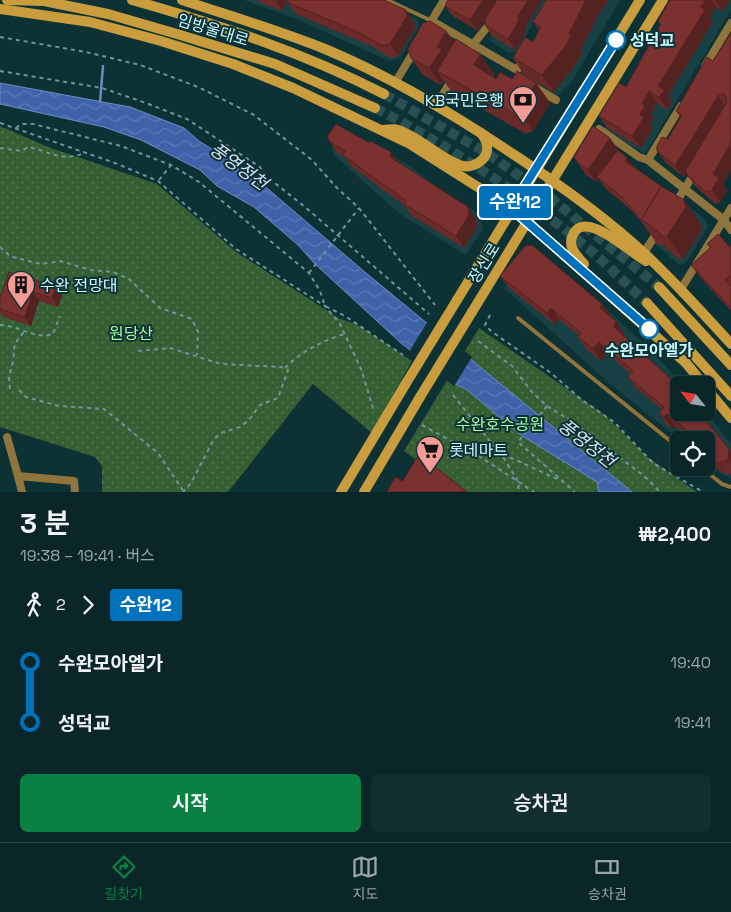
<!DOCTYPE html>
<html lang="ko">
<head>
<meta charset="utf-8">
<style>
	body { margin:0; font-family:"Space Grotesk","Noto Sans KR",sans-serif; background:#132e30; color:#f1f3f6; height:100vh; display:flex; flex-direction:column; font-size:19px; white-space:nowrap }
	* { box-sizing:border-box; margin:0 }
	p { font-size:16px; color:#99a5a8 }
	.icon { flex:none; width:28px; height:28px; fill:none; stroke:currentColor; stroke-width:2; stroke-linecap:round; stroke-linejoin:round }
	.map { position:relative; height:492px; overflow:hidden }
	.side { display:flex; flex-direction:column; background:#0a2628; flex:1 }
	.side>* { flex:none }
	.badge { padding:0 10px; border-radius:4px; font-size:18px; line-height:32px }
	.needle { width:32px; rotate:300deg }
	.controls { position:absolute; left:670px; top:376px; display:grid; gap:10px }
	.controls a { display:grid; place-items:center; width:45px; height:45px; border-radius:8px; background:#0a2628; box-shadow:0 2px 8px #0003,0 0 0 1px #2a4345; font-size:25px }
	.map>.badge { position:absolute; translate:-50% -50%; box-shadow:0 0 0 2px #fff }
	.legs { display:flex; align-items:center; gap:8px; height:55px; padding:0 20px; font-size:16px }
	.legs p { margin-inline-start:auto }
	.summary { display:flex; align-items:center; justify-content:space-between; height:85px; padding:0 20px }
	h1 { font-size:28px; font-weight:600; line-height:38px }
	.action { display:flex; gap:10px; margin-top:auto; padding:10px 20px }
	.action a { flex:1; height:58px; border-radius:8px; background:#0b8043; color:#fff; font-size:20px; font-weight:600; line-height:58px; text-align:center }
	.action a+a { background:#132e30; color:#f1f3f6 }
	ul { padding:0 20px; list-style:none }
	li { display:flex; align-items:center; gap:18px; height:60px; font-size:19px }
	li i { display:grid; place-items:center; width:8px; height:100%; margin:0 6px; background:currentColor }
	li i::after { content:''; width:12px; height:12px; margin:-6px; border:4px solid; border-radius:50%; background:#0a2628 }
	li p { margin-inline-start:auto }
	li:first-child i { background:linear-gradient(#0000 50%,currentColor 0) }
	li:last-child i { background:linear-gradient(currentColor 50%,#0000 0) }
	.menu { display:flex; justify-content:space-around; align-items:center; height:70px; border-top:1px solid #2a4345; background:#0a2628; font-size:14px; color:#99a5a8 }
	.menu a { display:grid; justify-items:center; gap:2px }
	.menu .active { color:#0b8043 }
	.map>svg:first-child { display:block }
</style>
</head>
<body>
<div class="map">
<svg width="731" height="492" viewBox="0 0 731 492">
	<defs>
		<pattern id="park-dots" width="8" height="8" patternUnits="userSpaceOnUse" patternTransform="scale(1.25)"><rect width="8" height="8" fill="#345f33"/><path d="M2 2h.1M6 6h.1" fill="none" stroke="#507752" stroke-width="1.8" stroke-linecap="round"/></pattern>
		<pattern id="water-waves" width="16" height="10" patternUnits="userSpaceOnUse" patternTransform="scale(1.25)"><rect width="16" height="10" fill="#4062a9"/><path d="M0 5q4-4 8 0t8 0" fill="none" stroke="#5a79b6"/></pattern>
	</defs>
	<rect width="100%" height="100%" fill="#0d3235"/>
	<!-- built -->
	<g fill="#174144">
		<path d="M244 0H377L417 19 419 27 400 58 389 61 299 20Z"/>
		<path d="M512 0H547L517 51 509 53 488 40Z"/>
		<path d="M564 0H620L573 80 556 97 519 75Z"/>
		<path d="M682 0H731V10L645 154 604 129Z"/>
		<path d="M345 129 412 167 430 182 480 215 483 228 466 255 400 214 333 154 332 146 339 133Z"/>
		<path d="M680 200 705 219 708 227 686 263 679 265 653 242Z"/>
		<path d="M532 256H544L605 307 656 356 683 385H679V412L706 413 716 425 731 444V478L713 470 706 463V440H680L609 383 504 288Z"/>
	</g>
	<!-- park -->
	<g fill="url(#park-dots)">
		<path d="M0 126 48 147 157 184 236 252 340 319 356 324 412 361 372 433 313 384 228 492H102V466L95 457 0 427Z"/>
		<path d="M479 328 605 415 646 456 697 492H461L404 451Z"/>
	</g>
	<!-- water -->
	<path fill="url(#water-waves)" stroke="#688fc2" d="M0 83 130 107 184 128 199 141 247 171 366 273 632 492H599L597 482 521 435 466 389 457 385 402 344 315 264 298 245 254 207 217 186 200 170 141 140 104 127 0 104Z"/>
	<!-- pier -->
	<path fill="#0d3235" d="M428 321 472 357 454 386 409 352Z"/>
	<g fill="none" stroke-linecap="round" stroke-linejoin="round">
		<!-- stream -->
		<path stroke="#688fc2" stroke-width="2.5" d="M100 102 103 66"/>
		<!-- secondary-tunnel -->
		<g stroke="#295053" stroke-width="10" stroke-dasharray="10 5" stroke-linecap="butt">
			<path d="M384 94 485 152 547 195 659 287"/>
			<path d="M375 108C450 147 520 192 585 246 607 264 626 284 647 303"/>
		</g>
		<!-- path -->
		<g stroke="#6b979b" stroke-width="2" stroke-dasharray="4 4" stroke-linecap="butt">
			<path d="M0 37 86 52 140 65 198 87 254 115 312 160 336 187 359 208 435 305"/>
			<path d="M0 71 102 88 146 103 187 119 260 167 266 176 305 207 429 314"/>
			<path d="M0 123 115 163 158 181 236 249 325 306 340 324 361 369 373 408 377 410"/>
			<path d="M16 128 21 124H33L121 146 171 165 199 182 309 273 320 291 325 306 345 316 403 355"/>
			<path d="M0 148 21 151 29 147C51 152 61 162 85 153"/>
			<path d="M159 180 171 165"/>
			<path d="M0 247 10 256 32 262 42 264 60 261 91 270 113 272 129 279 160 308 192 319 198 332 197 355"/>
			<path d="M309 273 359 208"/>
			<path d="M490 315 485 325 491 331 551 373 582 400 614 422 653 463 703 492"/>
			<path d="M0 325C18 325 35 340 53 334L60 316"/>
			<path d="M478 341 512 366 532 392 547 406 573 422 644 476 660 492"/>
			<path d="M138 351 170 348 221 364 281 367 288 370 278 398 260 405 249 420 240 427 221 433 214 439 191 483 183 492"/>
			<path d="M285 368C301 351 323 341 344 334"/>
			<path d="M10 389C8 373 10 375 13 361 16 344 11 347 24 332"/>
			<path d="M19 390 26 397 59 406 104 409 158 453 184 492"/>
			<path d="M453 395 505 460 519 483 518 492"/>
			<path d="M547 406 518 442 575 492"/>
			<path d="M422 425 482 458 534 492"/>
			<path d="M502 456 514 459 559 480"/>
		</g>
		<!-- lane -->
		<g stroke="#90743d" stroke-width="4">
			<path d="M387 0 432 21"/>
			<path d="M518 318 679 448"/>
			<path d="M702 468 722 484 731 487"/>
		</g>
		<!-- street -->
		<g stroke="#90743d" stroke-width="8">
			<path d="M432 21 517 70 524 58"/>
			<path d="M429 25 444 0"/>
			<path d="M471 47 492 21"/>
			<path d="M705 66 731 23"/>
			<path d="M395 83 416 48"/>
			<path d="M534 87 556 100"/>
			<path d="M439 101 452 79"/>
			<path d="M681 106 648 160 724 220 731 230"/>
			<path d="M599 129 639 157 648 160"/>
			<path d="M675 204 695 172"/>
			<path d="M647 248 658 231"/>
			<path d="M681 289 731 208"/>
			<path d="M7 437 18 476"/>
			<path d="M22 492 18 476 74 481 75 492"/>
		</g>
		<!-- secondary -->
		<g stroke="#c99d3d" stroke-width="10">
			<path d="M7 0 44 1 108 14 177 34 275 64 375 108"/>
			<path d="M132 0C220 25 302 52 384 94"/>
			<path d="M182 0C230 16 278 30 325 49 392 77 455 115 516 156 560 185 605 217 645 254 675 282 703 313 731 344"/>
			<path d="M0 9 90 22 161 41 233 64 293 88 410 144 511 208 686 363 704 385"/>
			<path d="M383 130C388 130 394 128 398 130 420 137 443 161 463 166 473 168 485 161 487 151 488 144 485 138 481 133"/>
			<path d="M584 264C577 256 568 248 572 237 583 206 630 253 646 261"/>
			<path d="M659 287 731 365"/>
			<path d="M457 300 640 0"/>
			<path d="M647 303 731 396"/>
			<path d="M472 312 663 0"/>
			<path d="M706 388 731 418"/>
			<path d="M341 492 405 385"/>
			<path d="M364 492 420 397"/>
		</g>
		<!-- secondary-bridge -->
		<g stroke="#c99d3d" stroke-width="10">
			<path d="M405 385 457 300"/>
			<path d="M420 397 472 312"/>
		</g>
	</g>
	<!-- wall -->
	<g fill="#692a29">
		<path d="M258 0H287L283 11 259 2Z"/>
		<path d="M670 0H730L723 11 716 7 710 17 713 22 668 96 672 102 668 110 657 103 651 114 654 118 650 124 653 129 641 148 607 128 599 116 626 87 660 25 658 21Z"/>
		<path d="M287 2 414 22 415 28 398 56 390 58 371 46 296 14Z"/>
		<path d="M445 6 526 26V31L515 50 492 36 485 25 486 18 478 31 453 16Z"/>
		<path d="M599 14 581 49 583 52 576 64 554 92 524 75 513 58 533 42 539 30 533 22Z"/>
		<path d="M446 31 454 42 480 54 495 75 493 77 496 79H512L536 83 550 103 533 131 526 134 451 91 444 81 441 85 423 75 411 58Z"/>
		<path d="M731 33V169L723 184 727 190 720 202 715 204 696 187 687 175V172L684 177 666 163 657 151 668 139 681 118 676 111 713 61Z"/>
		<path d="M330 142 397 161 476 219 477 227 464 248 412 216 405 206 351 166 346 158 338 154Z"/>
		<path d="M618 149V150L627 158 634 167 661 186 684 200 700 223 702 230 683 259 680 260 662 245 657 244 644 225 630 209 606 189 599 179 597 182 586 175 578 163Z"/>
		<path d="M707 244 731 248V311L700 277 691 265 710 248Z"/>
		<path d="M500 276 602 304 611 316 610 317 624 333 623 335 731 453V474L727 475 715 468 706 459V440H693L675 426 673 429 667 425 659 413 662 409 637 389 628 377 631 374 607 354 601 361 586 349 578 337 579 336 559 319 555 325 509 288Z"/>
		<path d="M56 287 62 295 58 307 39 301 31 326 3 317 0 313V298Z"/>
	</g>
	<!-- shaded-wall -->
	<g fill="#522">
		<path d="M275 0H287L283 11Z"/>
		<path d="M483 0H497L478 31 470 20Z"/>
		<path d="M528 0H542L526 26V31L515 50 508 39 518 16Z"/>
		<path d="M586 0H609L599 14 581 49 583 52 576 64 554 92 542 75Z"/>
		<path d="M705 0H711L716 7 710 17 713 22 668 96 672 102 668 110 659 98 658 86Z"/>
		<path d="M715 0H730L723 11Z"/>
		<path d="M406 10 414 22 415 28 398 56 390 44Z"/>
		<path d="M446 31 458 48 437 71 444 81 441 85 429 68 437 47Z"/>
		<path d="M480 54 495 75 488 86 474 65Z"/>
		<path d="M536 83 550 103 533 131 518 110Z"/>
		<path d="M649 91 657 103 651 114 654 118 650 124 653 129 641 148 632 136 640 114 642 104Z"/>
		<path d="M718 96 726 108 684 177 675 166Z"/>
		<path d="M610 138 618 149 599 179 597 177 599 179 597 182 588 170Z"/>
		<path d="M731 143V169L723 184 727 190 720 202 712 190 713 174Z"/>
		<path d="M391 152 399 164 390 157Z"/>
		<path d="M627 158 636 169 625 161Z"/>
		<path d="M684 200 700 223 702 230 683 259 667 236Z"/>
		<path d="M468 207 476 219 477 227 464 248 456 236Z"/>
		<path d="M56 287 62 295 58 307 52 298Z"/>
		<path d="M33 292 39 301 31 326 25 317Z"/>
		<path d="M602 304 611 316 608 320 600 308Z"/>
		<path d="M551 308 559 319 555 325 547 313Z"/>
		<path d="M616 321 624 333 621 337 613 326Z"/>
		<path d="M599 342 607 354 601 361 593 349Z"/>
		<path d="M667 414 675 426 673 429 664 417Z"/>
		<path d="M729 449 731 453V465L728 460Z"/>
	</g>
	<!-- building -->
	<g fill="#7a3130" stroke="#522">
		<path d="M288 0H384L406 10 407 16 390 44 382 46 362 34 287 2Z"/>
		<path d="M448 0H483L470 20 445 6Z"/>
		<path d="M497 0H528L518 16 519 20 508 39 485 25V19Z"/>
		<path d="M546 0H586L569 34 571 35 565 47 542 75 513 58 525 37 533 42 541 27 533 22Z"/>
		<path d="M670 0H705L701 7 705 10 658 86 664 90 659 98 649 91 642 104 645 106 640 114 644 117 632 136 599 116 619 83 626 87 661 24 658 21Z"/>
		<path d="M430 21 446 31 437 47 442 49 429 68 411 58 408 49 423 23Z"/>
		<path d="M731 33V143L713 174 719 178 712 190 706 192 687 175 686 170 727 102 726 95 722 94 718 96 675 166 657 151V146L662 137 668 139 682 115 676 111 707 57 713 61Z"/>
		<path d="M456 39 480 54 474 65 496 79 500 72 512 79 517 71 536 83 518 110 512 113 437 71Z"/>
		<path d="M336 124 369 143 370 141 391 152 390 157 468 207 469 215 456 236 404 204 406 201 343 155 345 151 330 142 327 137Z"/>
		<path d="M593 126 610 138 588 170 578 163 574 157Z"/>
		<path d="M618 150 627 158 625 161 661 186 641 220 622 197 597 177Z"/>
		<path d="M661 186 684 200 686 207 667 236 664 237 646 222 641 221Z"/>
		<path d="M718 234 731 248V275L725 280 731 286V308L691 265 711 247 707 244Z"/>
		<path d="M532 245 602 304 600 308 616 321 613 326 673 381 679 388V412H699L729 449 728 460 719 463 707 457 706 456V440H695L690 433 667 414 664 417 659 413 664 407 628 377 633 371 599 342 593 349 578 337 581 333 551 308 547 313 500 276 525 246Z"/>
		<path d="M9 272 56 287 52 298 33 292 25 317 0 309V298Z"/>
		<path d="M419 454 467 492H387L395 477 403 481Z"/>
	</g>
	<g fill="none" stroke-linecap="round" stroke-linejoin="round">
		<defs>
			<path id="line-1" d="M616 40 511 208 649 329"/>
		</defs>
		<!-- line-1 casing -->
		<use href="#line-1" stroke="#fff" stroke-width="11"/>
		<!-- line-1 -->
		<use href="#line-1" stroke="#0072bc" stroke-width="8"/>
	</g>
	<!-- icons -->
	<defs>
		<symbol id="bank-pin" viewBox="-11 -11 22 30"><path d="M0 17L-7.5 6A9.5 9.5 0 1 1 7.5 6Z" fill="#f59b96" stroke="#0d3235"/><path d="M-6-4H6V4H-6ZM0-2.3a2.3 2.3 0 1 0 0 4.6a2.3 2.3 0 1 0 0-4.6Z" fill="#111"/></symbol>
		<symbol id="building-pin" viewBox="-11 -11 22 30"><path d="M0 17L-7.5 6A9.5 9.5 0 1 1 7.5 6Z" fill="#f59b96" stroke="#0d3235"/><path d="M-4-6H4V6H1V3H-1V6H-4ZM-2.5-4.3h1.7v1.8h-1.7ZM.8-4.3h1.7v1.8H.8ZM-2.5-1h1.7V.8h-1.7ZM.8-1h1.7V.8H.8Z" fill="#111"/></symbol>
		<symbol id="supermarket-pin" viewBox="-11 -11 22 30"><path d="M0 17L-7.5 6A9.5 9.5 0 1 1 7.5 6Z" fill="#f59b96" stroke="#0d3235"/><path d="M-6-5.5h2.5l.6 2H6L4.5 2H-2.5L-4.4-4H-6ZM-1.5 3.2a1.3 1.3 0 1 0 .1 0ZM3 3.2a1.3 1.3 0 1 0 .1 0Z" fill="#111"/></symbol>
	</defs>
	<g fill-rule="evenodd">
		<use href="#bank-pin" x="507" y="84" width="32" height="43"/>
		<use href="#building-pin" x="5" y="269" width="32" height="43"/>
		<use href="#supermarket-pin" x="414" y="434" width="32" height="43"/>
	</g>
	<!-- markers -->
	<g fill="#fff" stroke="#0072bc" stroke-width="2.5">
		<circle cx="616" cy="40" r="9"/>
		<circle cx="649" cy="329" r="9"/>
	</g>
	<g text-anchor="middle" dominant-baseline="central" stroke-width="4" stroke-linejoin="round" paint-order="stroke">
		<!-- street labels -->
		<g font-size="16" fill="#c7f9fe" stroke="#0d3235">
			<text transform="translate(213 30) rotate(17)">임방울대로</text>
			<text transform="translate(484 263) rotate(-58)">장신로</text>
		</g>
		<!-- stop labels -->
		<g font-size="16" font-weight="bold" fill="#c7f9fe" stroke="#0d3235" text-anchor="start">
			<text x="630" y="40">성덕교</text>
			<text x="649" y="350" text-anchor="middle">수완모아엘가</text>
		</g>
		<!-- poi labels -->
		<g font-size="16" fill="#c7f9fe" stroke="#0d3235" text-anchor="start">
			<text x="504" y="100" text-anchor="end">KB국민은행</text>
			<text x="40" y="285">수완 전망대</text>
			<text x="449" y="450">롯데마트</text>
		</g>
		<!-- park labels -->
		<g font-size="16" fill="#a3fca0" stroke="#0d3235">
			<text x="131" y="333">원당산</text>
			<text x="500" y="424">수완호수공원</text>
		</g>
		<!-- water labels -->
		<g font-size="18" font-style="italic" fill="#d8e3f7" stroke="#0d3235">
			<text transform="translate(239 166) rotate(36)">풍영정천</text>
			<text transform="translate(587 443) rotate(38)">풍영정천</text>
		</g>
	</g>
</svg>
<div class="controls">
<a><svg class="needle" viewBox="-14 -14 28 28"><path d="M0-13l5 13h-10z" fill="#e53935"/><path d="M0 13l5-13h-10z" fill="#99a5a8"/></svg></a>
<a><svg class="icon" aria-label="locate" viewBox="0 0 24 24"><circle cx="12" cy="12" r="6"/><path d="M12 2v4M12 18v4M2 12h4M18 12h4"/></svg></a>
</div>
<b class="badge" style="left:515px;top:202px;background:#0072bc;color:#fff">수완12</b>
</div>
<section class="side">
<div class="summary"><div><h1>3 분</h1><p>19:38 – 19:41 · 버스</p></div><b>₩2,400</b></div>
<div class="legs"><svg class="icon" aria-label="walk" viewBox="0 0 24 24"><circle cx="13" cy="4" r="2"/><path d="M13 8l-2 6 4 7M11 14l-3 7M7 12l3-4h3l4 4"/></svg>2<svg class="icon" aria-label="forward" viewBox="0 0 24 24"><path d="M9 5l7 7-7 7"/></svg><b class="badge" style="background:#0072bc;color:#fff">수완12</b></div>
<ul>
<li><i style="color:#0072bc"></i><b>수완모아엘가</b><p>19:40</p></li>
<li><i style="color:#0072bc"></i><b>성덕교</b><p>19:41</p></li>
</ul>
<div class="action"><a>시작</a><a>승차권</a></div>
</section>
<nav class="menu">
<a class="active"><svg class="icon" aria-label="directions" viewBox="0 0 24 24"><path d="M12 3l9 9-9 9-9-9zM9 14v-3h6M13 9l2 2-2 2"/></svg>길찾기</a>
<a><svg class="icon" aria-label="map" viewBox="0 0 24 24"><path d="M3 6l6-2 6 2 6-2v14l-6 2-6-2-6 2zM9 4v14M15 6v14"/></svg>지도</a>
<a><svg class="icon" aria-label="tickets" viewBox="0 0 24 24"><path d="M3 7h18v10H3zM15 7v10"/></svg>승차권</a>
</nav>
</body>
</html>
